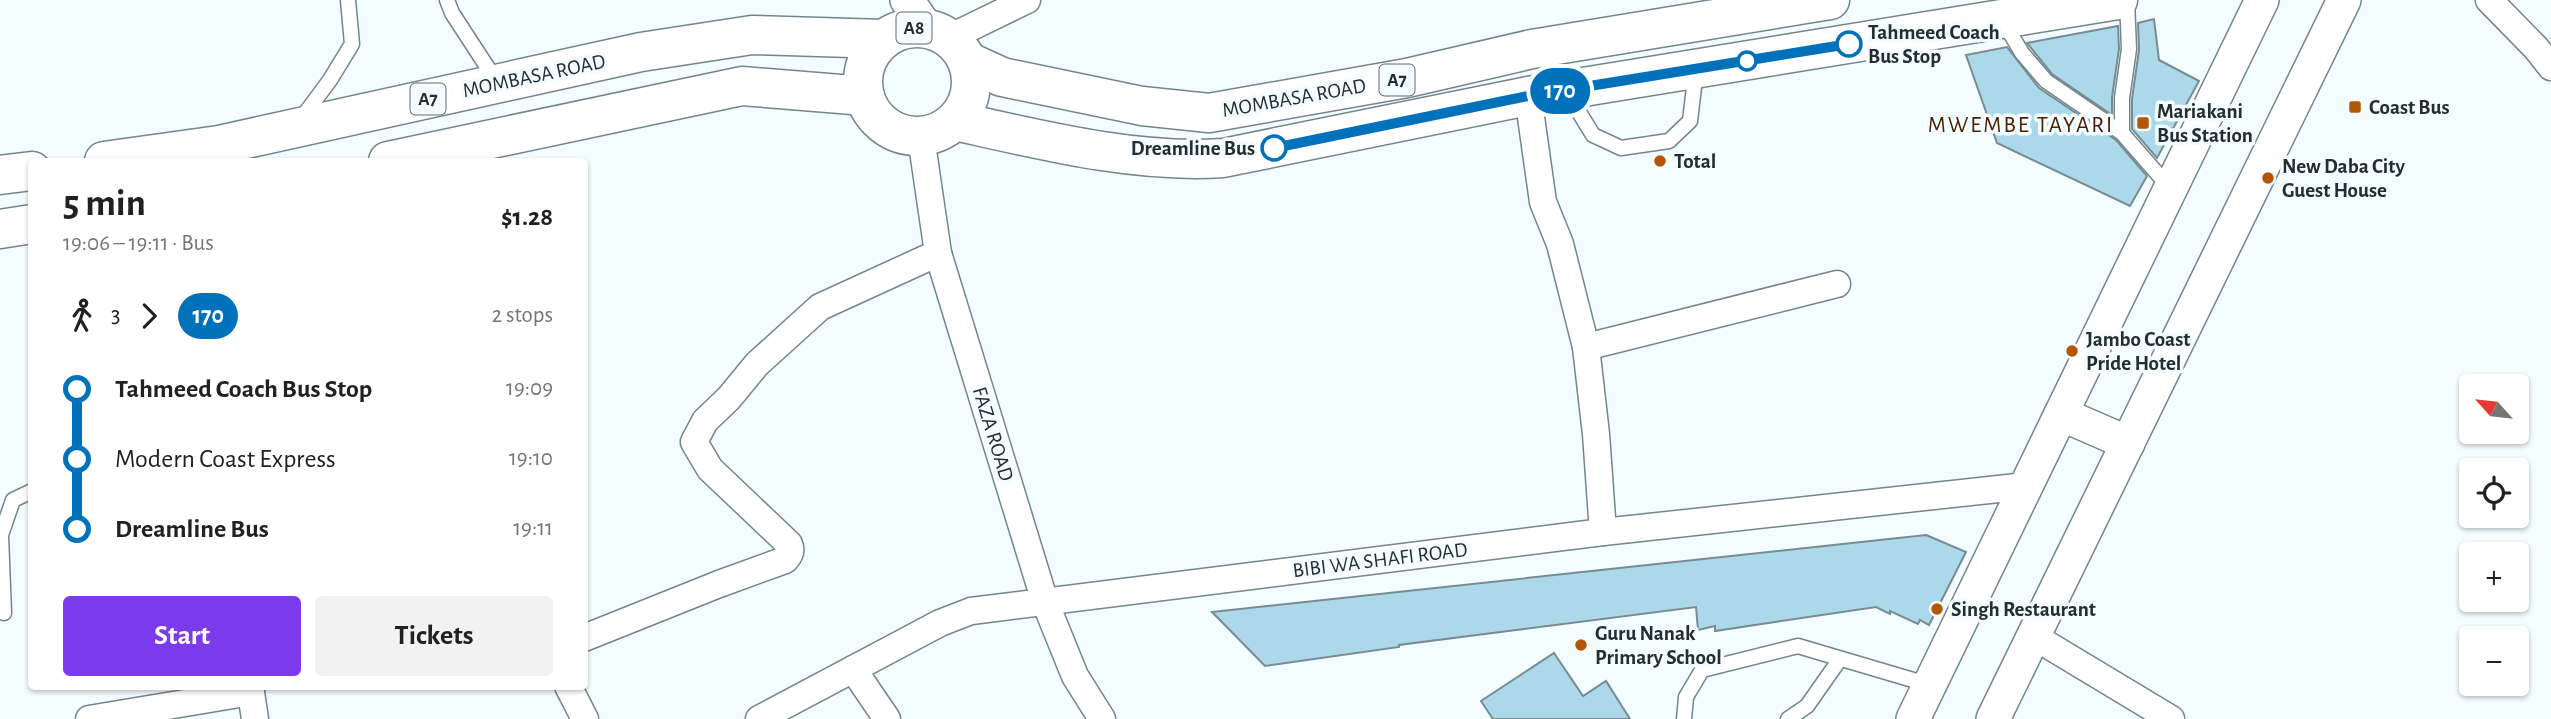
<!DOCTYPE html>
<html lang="en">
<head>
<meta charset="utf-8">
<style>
	body { margin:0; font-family:"Alegreya Sans",sans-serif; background:#f2f2f2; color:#202124; height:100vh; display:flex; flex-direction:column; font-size:26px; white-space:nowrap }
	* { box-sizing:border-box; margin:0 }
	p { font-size:23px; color:#757577 }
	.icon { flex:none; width:38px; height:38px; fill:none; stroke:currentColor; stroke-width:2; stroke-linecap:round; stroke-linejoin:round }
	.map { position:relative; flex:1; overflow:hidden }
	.side { position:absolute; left:28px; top:158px; width:560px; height:532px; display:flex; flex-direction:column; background:#fff; border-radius:7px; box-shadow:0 2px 5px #0004 }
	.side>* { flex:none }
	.badge { padding:0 14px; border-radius:23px; font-size:24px; line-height:46px }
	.needle { width:46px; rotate:297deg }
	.buttons { position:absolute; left:2459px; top:374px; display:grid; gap:14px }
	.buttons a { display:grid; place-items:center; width:70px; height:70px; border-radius:7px; background:#fff; box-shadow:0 2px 5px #0004; font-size:35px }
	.map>.badge { position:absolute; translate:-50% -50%; box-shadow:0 0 0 4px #fff }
	.legs { display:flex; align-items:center; gap:10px; height:77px; padding:0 35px; font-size:23px }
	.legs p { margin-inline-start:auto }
	.summary { display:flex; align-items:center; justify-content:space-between; height:119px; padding:0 35px }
	h1 { font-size:38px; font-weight:600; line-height:52px }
	.cta { display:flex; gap:14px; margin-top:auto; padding:14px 35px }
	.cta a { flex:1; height:80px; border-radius:7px; background:#7c3aed; color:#fff; font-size:28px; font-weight:600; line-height:80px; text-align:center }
	.cta a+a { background:#f2f2f2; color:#202124 }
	ul { padding:0 35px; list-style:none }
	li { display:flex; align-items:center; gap:24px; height:70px; font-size:26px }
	li i { display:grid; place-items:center; width:10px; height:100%; margin:0 9px; background:currentColor }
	li i::after { content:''; width:18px; height:18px; margin:-9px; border:5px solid; border-radius:50%; background:#fff }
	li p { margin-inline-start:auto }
	li:first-child i { background:linear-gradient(#0000 50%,currentColor 0) }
	li:last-child i { background:linear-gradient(currentColor 50%,#0000 0) }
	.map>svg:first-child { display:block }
</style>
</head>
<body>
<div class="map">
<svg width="2551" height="719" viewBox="0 0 2551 719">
	<rect width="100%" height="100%" fill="#f3fcff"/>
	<!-- building -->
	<g fill="#acd9e9" stroke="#788b92" stroke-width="2">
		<path d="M2154 19 2159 60 2199 81 2157 158 2132 129V99L2139 50 2138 23Z"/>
		<path d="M2118 26 2119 49 2112 97V115L2052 74 2027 43Z"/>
		<path d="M2007 47 2039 88 2116 140 2147 176 2130 206 1997 143 1966 55Z"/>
		<path d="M1926 535 1966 552 1929 625 1920 620 1918 624 1890 611V614L1876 607 1715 631V626L1698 630 1696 607 1399 645V647L1265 666 1212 612Z"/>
		<path d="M1554 653 1583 696 1606 681 1630 719H1493L1481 701Z"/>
	</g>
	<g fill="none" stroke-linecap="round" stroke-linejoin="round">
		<defs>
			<g id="service">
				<path d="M447 0 452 13 497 82"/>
				<path d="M2003 21 2022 53 2046 81 2122 133 2169 187"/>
				<path d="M1566 91 1593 135 1621 148 1669 141 1690 121 1696 70"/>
				<path d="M301 119 330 80 352 44 348 0"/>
				<path d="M2122 133V98L2129 49 2127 0"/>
				<path d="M4 613 1 535 13 500 32 491"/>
				<path d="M1684 719 1686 697 1702 670 1798 646 1930 685"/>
				<path d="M1788 719 1807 706 1840 659"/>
			</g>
			<g id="minor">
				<path d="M2489 0 2536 48 2551 67"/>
				<path d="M949 38 1027 0"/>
				<path d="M1528 96 1543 202 1560 244 1586 347 1596 434 1603 532"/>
				<path d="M921 137 938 253 1045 602 1075 676 1102 719"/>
				<path d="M1586 347 1837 284"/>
				<path d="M2033 636 2171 719"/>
				<path d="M584 638 719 584 785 560C790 555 792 551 789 544L710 469 694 442 705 421 729 398 757 364 820 307 938 253"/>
				<path d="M853 669 887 719"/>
				<path d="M250 686 255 719"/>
				<path d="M568 686 585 719"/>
				<path d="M89 719 251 692"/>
				<path d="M759 719 940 623 971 611 1603 532 2026 486"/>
			</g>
			<g id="tertiary">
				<path d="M907 0 927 29"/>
				<path d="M2061 414 2128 443"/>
				<path d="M1913 719 2262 0"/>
				<path d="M1993 719 2344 0"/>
			</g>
			<g id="trunk">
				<circle cx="917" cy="82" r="54"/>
				<path d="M967 61 1002 77 1142 106 1209 113 1407 78 1532 49 1830 0"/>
				<path d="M955 121C1041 140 1135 164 1223 158L1528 96 2118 0"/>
				<path d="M104 161 219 145 641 52 752 35 884 39"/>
				<path d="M388 161 742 86 865 96"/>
				<path d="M0 175 32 171"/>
				<path d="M0 229 32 224"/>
			</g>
		</defs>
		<!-- service casing -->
		<use href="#service" stroke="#72868c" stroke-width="17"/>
		<!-- minor casing -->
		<use href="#minor" stroke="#72868c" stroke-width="29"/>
		<!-- tertiary casing -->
		<use href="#tertiary" stroke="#72868c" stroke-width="36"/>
		<!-- trunk casing -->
		<use href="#trunk" stroke="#72868c" stroke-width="41"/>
		<!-- service -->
		<use href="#service" stroke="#fff" stroke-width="14"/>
		<!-- minor -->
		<use href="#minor" stroke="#fff" stroke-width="26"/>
		<!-- tertiary -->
		<use href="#tertiary" stroke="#fff" stroke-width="33"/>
		<!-- trunk -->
		<use href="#trunk" stroke="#fff" stroke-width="38"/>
	</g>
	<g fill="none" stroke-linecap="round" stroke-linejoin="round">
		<defs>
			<path id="line-1" d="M1274 148 1528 96 1849 44"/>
		</defs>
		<!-- line-1 casing -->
		<use href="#line-1" stroke="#fff" stroke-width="16"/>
		<!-- line-1 -->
		<use href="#line-1" stroke="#0072bc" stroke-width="10"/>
	</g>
	<!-- markers -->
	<g fill="#fff" stroke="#0072bc" stroke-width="3.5">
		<circle cx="1849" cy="44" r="12"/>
		<circle cx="1747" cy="61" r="9"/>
		<circle cx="1274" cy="148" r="12"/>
	</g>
	<g fill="#b45604" stroke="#f3fcff" stroke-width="2.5">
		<rect x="2348" y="100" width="14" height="14" rx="3.5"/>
		<rect x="2136" y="116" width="14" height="14" rx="3.5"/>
		<circle cx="1660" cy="161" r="7"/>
		<circle cx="2268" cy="178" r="7"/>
		<circle cx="2072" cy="351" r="7"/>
		<circle cx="1937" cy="609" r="7"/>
		<circle cx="1581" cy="645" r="7"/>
	</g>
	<g text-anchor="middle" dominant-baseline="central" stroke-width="7" stroke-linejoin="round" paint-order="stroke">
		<!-- shield labels -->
		<g fill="#f3fcff" stroke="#636b6e" stroke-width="2">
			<rect x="896.5" y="12.5" width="35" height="31" rx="5"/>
			<rect x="1379.5" y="64.5" width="35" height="31" rx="5"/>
			<rect x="410.5" y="83.5" width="35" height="31" rx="5"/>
		</g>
		<g font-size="19" font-weight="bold" fill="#252d30">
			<text x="914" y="28">A8</text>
			<text x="1397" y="80">A7</text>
			<text x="428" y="99">A7</text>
		</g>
		<!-- stop labels -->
		<g font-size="21" font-weight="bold" fill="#252d30" stroke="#f3fcff" text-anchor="start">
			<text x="1868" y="32">Tahmeed Coach<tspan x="1868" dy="24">Bus Stop</tspan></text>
			<text x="1255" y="148" text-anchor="end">Dreamline Bus</text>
		</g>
		<!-- street labels -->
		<g font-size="21" fill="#252d30" stroke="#f3fcff">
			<text transform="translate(534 76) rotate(-12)">MOMBASA ROAD</text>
			<text transform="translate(1294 98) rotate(-10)">MOMBASA ROAD</text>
			<text transform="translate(993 434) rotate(73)">FAZA ROAD</text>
			<text transform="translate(1380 560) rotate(-7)">BIBI WA SHAFI ROAD</text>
		</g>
		<!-- poi labels -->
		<g font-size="21" font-weight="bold" fill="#252d30" stroke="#f3fcff" text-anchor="start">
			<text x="2369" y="107">Coast Bus</text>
			<text x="2157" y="111">Mariakani<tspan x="2157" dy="24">Bus Station</tspan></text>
			<text x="1674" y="161">Total</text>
			<text x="2282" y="166">New Daba City<tspan x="2282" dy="24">Guest House</tspan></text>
			<text x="2086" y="339">Jambo Coast<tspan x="2086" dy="24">Pride Hotel</tspan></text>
			<text x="1951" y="609">Singh Restaurant</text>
			<text x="1595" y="633">Guru Nanak<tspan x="1595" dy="24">Primary School</tspan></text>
		</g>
		<!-- neighbourhood labels -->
		<g font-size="23" letter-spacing="2" fill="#4d2000" stroke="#f3fcff">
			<text x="2021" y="125">MWEMBE TAYARI</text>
		</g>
	</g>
</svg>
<div class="buttons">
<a><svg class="needle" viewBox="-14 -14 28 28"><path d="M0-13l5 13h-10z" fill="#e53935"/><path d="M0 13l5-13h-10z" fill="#757577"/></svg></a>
<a><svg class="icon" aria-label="locate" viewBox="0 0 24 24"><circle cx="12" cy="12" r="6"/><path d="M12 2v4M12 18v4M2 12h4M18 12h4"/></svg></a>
<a>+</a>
<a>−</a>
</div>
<b class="badge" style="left:1560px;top:91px;background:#0072bc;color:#fff">170</b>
<section class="side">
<div class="summary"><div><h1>5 min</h1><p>19:06 – 19:11 · Bus</p></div><b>$1.28</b></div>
<div class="legs"><svg class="icon" aria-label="walk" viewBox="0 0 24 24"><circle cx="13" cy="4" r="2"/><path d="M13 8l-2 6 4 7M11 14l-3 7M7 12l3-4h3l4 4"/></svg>3<svg class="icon" aria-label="forward" viewBox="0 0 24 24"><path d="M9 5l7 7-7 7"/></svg><b class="badge" style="background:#0072bc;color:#fff">170</b><p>2 stops</p></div>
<ul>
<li><i style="color:#0072bc"></i><b>Tahmeed Coach Bus Stop</b><p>19:09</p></li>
<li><i style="color:#0072bc"></i><span>Modern Coast Express</span><p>19:10</p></li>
<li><i style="color:#0072bc"></i><b>Dreamline Bus</b><p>19:11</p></li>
</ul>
<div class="cta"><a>Start</a><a>Tickets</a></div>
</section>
</div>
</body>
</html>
